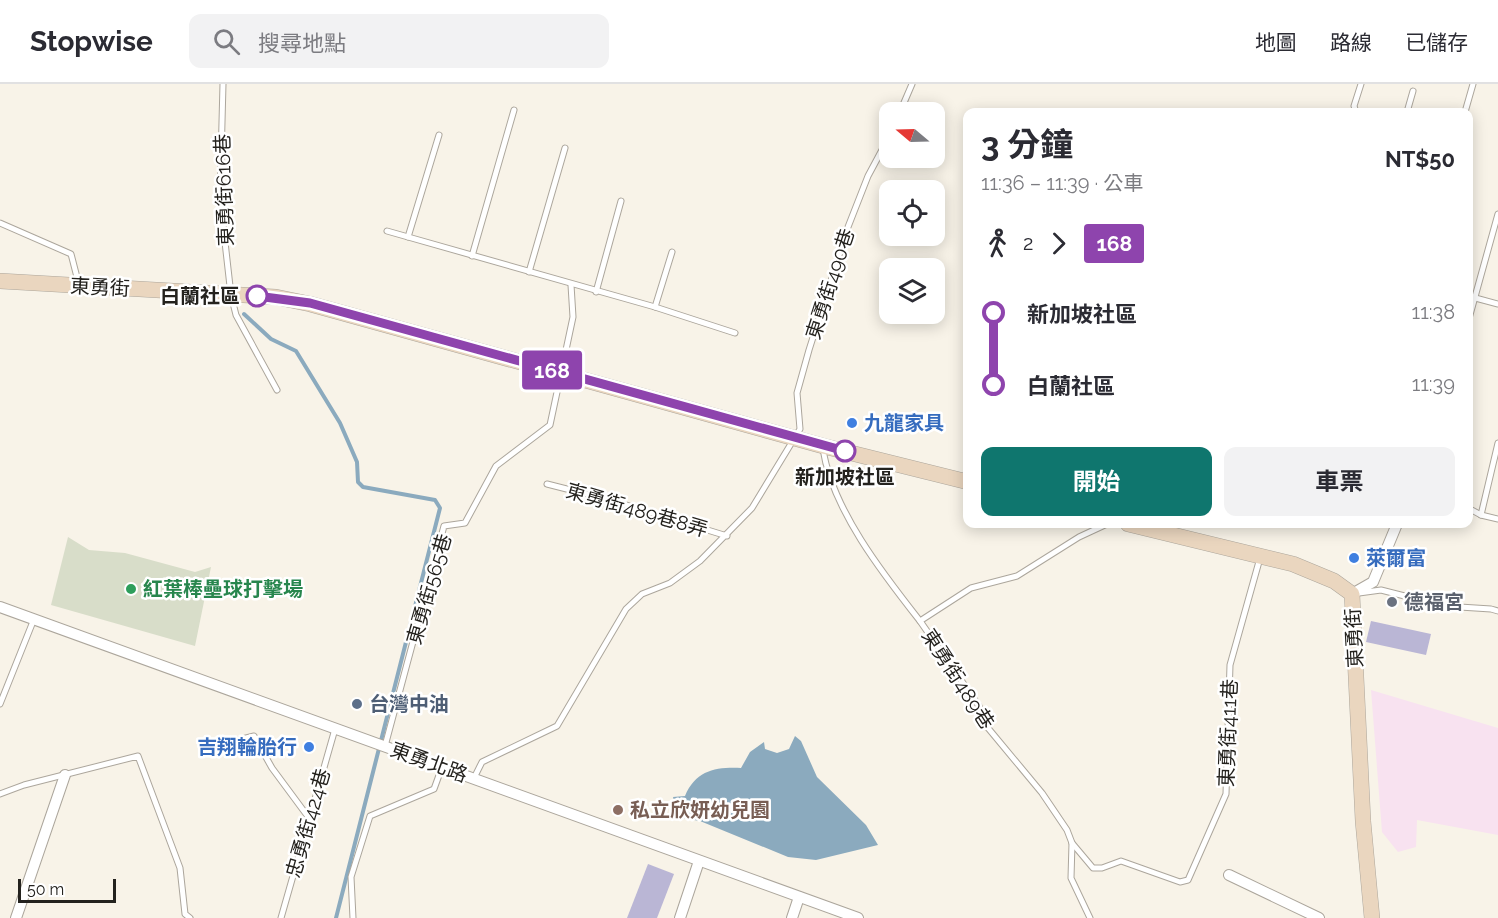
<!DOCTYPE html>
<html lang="zh-TW">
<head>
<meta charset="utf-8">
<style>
	body { margin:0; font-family:Raleway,"Noto Sans TC",sans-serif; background:#f2f2f3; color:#2b2b33; height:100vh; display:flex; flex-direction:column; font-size:22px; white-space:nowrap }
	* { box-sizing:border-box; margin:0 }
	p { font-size:20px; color:#7c7c81 }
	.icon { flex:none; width:33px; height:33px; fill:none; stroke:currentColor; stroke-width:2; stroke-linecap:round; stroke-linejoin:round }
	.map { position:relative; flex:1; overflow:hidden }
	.details { position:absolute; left:963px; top:24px; width:510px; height:420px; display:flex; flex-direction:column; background:#fff; border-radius:12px; box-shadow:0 3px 15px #0003 }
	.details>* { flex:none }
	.badge { padding:0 12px; border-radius:4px; font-size:21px; line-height:39px }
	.needle { width:39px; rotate:289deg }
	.fabs { position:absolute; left:879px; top:18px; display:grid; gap:12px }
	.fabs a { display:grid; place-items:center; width:66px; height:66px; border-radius:12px; background:#fff; box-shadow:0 3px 15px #0003; font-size:30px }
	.scale { position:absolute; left:18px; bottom:15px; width:98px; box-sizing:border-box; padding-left:6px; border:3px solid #24221e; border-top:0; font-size:16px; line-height:21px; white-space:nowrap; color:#24221e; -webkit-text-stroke:4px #fff; paint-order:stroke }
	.map>.badge { position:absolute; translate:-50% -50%; box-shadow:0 0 0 3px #fff }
	.legs { display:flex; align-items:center; gap:9px; height:66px; padding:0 18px; font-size:20px }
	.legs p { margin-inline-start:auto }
	.overview { display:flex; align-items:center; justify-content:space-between; height:102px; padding:0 18px }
	h1 { font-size:33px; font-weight:700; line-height:45px }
	.button { display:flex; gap:12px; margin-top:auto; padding:12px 18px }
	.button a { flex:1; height:69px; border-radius:12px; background:#0f766e; color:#fff; font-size:24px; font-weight:700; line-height:69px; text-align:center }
	.button a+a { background:#f2f2f3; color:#2b2b33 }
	ul { padding:0 18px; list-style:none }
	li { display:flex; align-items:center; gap:21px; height:72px; font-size:22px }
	li i { display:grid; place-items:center; width:9px; height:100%; margin:0 8px; background:currentColor }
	li i::after { content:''; width:15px; height:15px; margin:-8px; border:4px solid; border-radius:50%; background:#fff }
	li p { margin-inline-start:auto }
	li:first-child i { background:linear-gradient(#0000 50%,currentColor 0) }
	li:last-child i { background:linear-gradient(currentColor 50%,#0000 0) }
	header { display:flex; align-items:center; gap:36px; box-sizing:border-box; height:84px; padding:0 30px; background:#fff; border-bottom:2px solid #e1e1e2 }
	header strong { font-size:28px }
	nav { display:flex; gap:33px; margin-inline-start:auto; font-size:21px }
	.search { width:420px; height:54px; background:#f2f2f3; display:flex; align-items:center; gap:15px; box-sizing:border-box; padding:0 21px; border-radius:12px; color:#7c7c81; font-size:22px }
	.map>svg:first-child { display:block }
</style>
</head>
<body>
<header>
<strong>Stopwise</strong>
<div class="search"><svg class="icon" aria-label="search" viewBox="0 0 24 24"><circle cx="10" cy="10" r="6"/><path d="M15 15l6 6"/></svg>搜尋地點</div>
<nav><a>地圖</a><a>路線</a><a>已儲存</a></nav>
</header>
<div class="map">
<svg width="1498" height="834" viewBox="0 0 1498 834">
	<rect width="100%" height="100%" fill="#f8f3e8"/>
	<!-- industrial -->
	<path fill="#f8e2f0" d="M1371 606 1498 644V751L1417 736 1416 763 1398 768 1382 748Z"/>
	<!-- green -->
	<path fill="#d8ddc9" d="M68 453 89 466 125 469 195 488 211 483 195 562 51 521Z"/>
	<!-- water -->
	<path fill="#8baabe" d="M795 652 801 657 817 693 866 741 878 761 816 776 788 773 700 737 670 732 677 727 673 713 685 712C696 686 716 683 741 684L750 668 764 658 765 665 777 669 789 665Z"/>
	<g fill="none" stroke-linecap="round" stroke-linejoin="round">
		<!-- stream -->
		<path stroke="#8baabe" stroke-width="4" d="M244 230 271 255 296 267 340 339 357 378 358 398 363 403 435 416 440 424 336 834"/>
	</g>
	<!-- building -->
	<g fill="#bab6d5">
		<path d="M1371 537 1431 550 1426 571 1366 558Z"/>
		<path d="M648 780 674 790 657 834H627Z"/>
	</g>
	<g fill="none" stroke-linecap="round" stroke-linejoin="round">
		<defs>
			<g id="lane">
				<path d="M223 0 220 114 231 211 236 231 277 306"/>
				<path d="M900 28 912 0"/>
				<path d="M1356 28 1354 22 1361 0"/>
				<path d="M1407 28 1413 7"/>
				<path d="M1465 28 1473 0"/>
				<path d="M0 139 71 170 79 201"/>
				<path d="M387 147 655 223 735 249"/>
				<path d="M408 153 439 51"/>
				<path d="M472 172 514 26"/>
				<path d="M529 188 565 64"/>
				<path d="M596 208 621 117"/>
				<path d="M1468 212 1498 220"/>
				<path d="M655 223 672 168"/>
				<path d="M1468 238 1498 130"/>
				<path d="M823 365C832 425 883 490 920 537"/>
				<path d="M547 400 610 416 727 452"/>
				<path d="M1468 424 1481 431 1498 435"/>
				<path d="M1481 431 1498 359"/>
				<path d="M1359 509 1381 506 1444 522 1491 525 1498 527"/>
				<path d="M0 620 34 535"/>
				<path d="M385 662 444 442 465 439 496 382 550 341 573 233 571 201"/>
				<path d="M210 663 254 652 272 684 309 734"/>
				<path d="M474 694 482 678 557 642 626 525 642 510 670 499 700 477 752 424 800 345 797 309 809 266 848 143 868 92 890 51"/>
				<path d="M0 710 24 701 138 672 180 784 185 830 190 834"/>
				<path d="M1072 759 1093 784H1102L1121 777 1180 798 1188 796 1226 710 1230 581 1260 474"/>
				<path d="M281 834 335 645"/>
				<path d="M353 834 351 793 370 732 434 705 442 683"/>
				<path d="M1090 834 1071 794 1072 759 1067 746 1042 709 988 644 979 622 920 537 971 504 1017 492 1079 453 1107 440"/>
			</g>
			<g id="street">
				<path d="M1352 510 1373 498 1397 440"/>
				<path d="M0 523 858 834"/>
				<path d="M1229 791 1319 834"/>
				<path d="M16 834 65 691"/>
				<path d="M680 834 699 777"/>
				<path d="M792 834 799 813"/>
			</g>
			<g id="secondary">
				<path d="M0 197 276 213 310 220 823 362 968 398"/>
				<path d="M1128 440 1293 480 1334 497 1352 510 1363 737 1372 834"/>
			</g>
		</defs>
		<!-- lane casing -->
		<use href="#lane" stroke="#aca69c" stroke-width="7"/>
		<!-- street casing -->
		<use href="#street" stroke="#aca69c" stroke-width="12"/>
		<!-- secondary casing -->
		<use href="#secondary" stroke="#aca69c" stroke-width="16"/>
		<!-- lane -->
		<use href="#lane" stroke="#fff" stroke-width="5"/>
		<!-- street -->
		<use href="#street" stroke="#fff" stroke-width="10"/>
		<!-- secondary -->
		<use href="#secondary" stroke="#ead6bf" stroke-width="15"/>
	</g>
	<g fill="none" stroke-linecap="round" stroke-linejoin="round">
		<defs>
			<path id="line-1" d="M257 212 310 219 845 367"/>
		</defs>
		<!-- line-1 casing -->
		<use href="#line-1" stroke="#fff" stroke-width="14"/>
		<!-- line-1 -->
		<use href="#line-1" stroke="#8e44ad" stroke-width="9"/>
	</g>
	<!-- markers -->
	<g fill="#fff" stroke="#8e44ad" stroke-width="3">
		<circle cx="257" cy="212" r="10"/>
		<circle cx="845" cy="367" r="10"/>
	</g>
	<g fill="#3f7fe0" stroke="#fff" stroke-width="2">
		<circle cx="852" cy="339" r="6"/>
		<circle cx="1354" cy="474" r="6"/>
		<circle cx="309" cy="663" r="6"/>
	</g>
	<circle fill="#2e9e5b" stroke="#fff" stroke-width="2" cx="131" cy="505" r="6"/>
	<circle fill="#6b7280" stroke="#fff" stroke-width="2" cx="1392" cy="518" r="6"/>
	<circle fill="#5c6f8a" stroke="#fff" stroke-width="2" cx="357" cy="620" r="6"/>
	<circle fill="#8d6e63" stroke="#fff" stroke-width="2" cx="618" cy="726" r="6"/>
	<g text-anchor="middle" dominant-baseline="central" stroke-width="5" stroke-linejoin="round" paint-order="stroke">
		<!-- street labels -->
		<g font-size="20" fill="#24221e" stroke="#fff">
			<text transform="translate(224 106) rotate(-92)">東勇街616巷</text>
			<text transform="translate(830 200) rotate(-72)">東勇街490巷</text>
			<text transform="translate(100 203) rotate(3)">東勇街</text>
			<text transform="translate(637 426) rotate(16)">東勇街489巷8弄</text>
			<text transform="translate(429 505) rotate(-74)">東勇街565巷</text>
			<text transform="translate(1354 554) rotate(-93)">東勇街</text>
			<text transform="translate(958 595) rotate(57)">東勇街489巷</text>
			<text transform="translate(1228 649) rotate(-88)">東勇街411巷</text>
			<text transform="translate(429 678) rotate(20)">東勇北路</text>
			<text transform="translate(308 739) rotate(-74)">忠勇街424巷</text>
		</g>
		<!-- stop labels -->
		<g font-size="20" font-weight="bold" fill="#24221e" stroke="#fff" text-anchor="end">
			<text x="240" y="212">白蘭社區</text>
			<text x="845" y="393" text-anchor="middle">新加坡社區</text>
		</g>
		<!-- shop labels -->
		<g font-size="20" font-weight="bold" fill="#366cbe" stroke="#fff" text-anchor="start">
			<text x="864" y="339">九龍家具</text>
			<text x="1366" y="474">萊爾富</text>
			<text x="297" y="663" text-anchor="end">吉翔輪胎行</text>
		</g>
		<!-- leisure labels -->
		<g font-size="20" font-weight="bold" fill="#27864d" stroke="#fff" text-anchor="start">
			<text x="143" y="505">紅葉棒壘球打擊場</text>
		</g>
		<!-- worship labels -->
		<g font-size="20" font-weight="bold" fill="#5b616d" stroke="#fff" text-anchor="start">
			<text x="1404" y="518">德福宮</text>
		</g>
		<!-- service labels -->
		<g font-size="20" font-weight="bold" fill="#4e5e75" stroke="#fff" text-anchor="start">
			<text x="369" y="620">台灣中油</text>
		</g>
		<!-- education labels -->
		<g font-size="20" font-weight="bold" fill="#785e54" stroke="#fff" text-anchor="start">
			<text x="630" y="726">私立欣妍幼兒園</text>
		</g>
	</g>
</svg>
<div class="fabs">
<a><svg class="needle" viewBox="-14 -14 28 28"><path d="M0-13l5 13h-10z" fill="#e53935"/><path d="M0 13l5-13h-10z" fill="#7c7c81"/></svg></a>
<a><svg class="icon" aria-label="locate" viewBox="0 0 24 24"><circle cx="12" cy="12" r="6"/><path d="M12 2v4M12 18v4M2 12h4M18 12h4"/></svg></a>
<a><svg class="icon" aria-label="layers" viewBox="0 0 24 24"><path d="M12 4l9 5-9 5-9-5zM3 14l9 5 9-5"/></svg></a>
</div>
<div class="scale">50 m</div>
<b class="badge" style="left:552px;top:286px;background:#8e44ad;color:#fff">168</b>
<section class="details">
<div class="overview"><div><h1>3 分鐘</h1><p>11:36 – 11:39 · 公車</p></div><b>NT$50</b></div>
<div class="legs"><svg class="icon" aria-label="walk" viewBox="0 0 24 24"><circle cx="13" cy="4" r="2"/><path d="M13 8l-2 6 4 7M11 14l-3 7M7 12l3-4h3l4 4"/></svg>2<svg class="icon" aria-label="forward" viewBox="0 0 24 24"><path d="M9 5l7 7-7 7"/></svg><b class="badge" style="background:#8e44ad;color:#fff">168</b></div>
<ul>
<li><i style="color:#8e44ad"></i><b>新加坡社區</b><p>11:38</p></li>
<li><i style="color:#8e44ad"></i><b>白蘭社區</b><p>11:39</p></li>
</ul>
<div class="button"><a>開始</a><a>車票</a></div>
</section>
</div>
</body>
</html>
